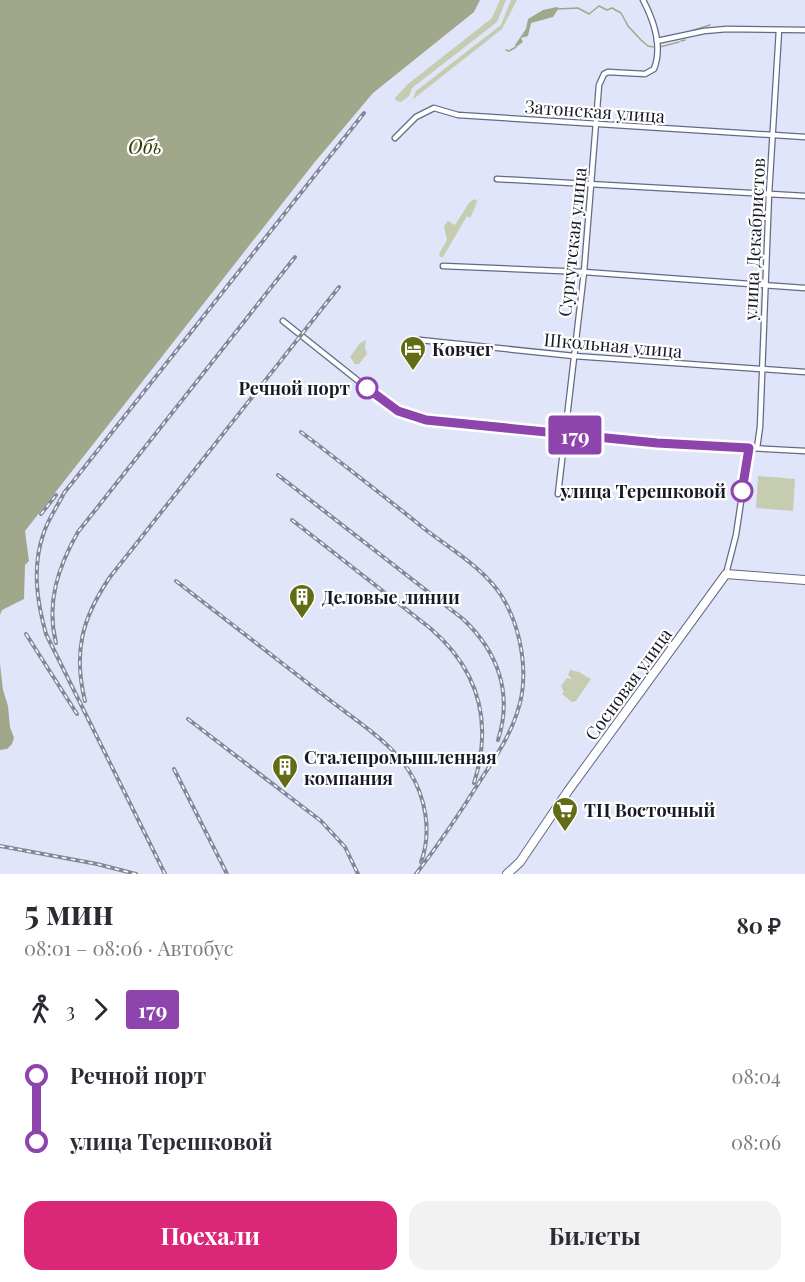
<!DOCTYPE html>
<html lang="ru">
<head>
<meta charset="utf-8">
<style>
	body { margin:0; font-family:"Playfair Display",serif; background:#f2f2f3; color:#2b2b33; height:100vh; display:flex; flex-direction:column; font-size:22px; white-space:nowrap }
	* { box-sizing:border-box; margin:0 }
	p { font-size:20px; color:#7c7c81 }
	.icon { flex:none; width:33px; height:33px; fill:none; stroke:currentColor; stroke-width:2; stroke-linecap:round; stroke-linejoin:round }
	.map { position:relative; height:874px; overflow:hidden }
	.panel { display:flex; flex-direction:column; background:#fff; flex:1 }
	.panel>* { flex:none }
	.badge { padding:0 12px; border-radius:4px; font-size:21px; line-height:39px }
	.map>.badge { position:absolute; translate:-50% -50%; box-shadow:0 0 0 3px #fff }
	.legs { display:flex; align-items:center; gap:9px; height:66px; padding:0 24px; font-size:20px }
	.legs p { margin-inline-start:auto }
	.headline { display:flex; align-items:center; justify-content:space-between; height:102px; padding:0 24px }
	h1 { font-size:33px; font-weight:700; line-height:45px }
	.primary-button { display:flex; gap:12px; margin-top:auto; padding:12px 24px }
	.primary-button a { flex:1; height:69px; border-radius:18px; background:#db2777; color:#fff; font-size:24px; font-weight:700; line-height:69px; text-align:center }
	.primary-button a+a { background:#f2f2f3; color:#2b2b33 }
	ul { padding:0 24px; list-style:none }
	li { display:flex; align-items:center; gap:21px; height:66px; font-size:22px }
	li i { display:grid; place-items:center; width:9px; height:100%; margin:0 8px; background:currentColor }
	li i::after { content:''; width:15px; height:15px; margin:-8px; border:4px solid; border-radius:50%; background:#fff }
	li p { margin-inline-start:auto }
	li:first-child i { background:linear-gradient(#0000 50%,currentColor 0) }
	li:last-child i { background:linear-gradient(currentColor 50%,#0000 0) }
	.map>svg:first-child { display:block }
</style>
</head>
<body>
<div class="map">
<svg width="805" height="874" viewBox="0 0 805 874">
	<rect width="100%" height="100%" fill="#e0e5fa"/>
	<!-- green -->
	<g fill="#c6ccb0">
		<path d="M500 0H506L497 22 412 88 409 96 401 102 396 101 395 98 408 84 492 18Z"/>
		<path d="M511 0H517L502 29 397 112 413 99 416 91 501 25Z"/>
		<path d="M482 193 470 218 467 216 443 257H440L439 254 447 240 444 226 448 221 455 225 469 203 474 199 477 201 472 212Z"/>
		<path d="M366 340 365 347 367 354 359 364H355L350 357 360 343Z"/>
		<path d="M758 476 795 479 793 511 756 508Z"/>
		<path d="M570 670 579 672 591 679 576 701 572 702 562 694 564 692 561 686 567 678 572 679 568 675Z"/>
	</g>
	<!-- water -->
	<g fill="#a1a78a">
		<path d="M0 0H480L474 12 373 93 314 163 25 531 29 561 25 565 24 599 2 610 0 615Z"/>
		<path d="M557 7 559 8 553 17 531 23 528 36 521 38 523 42 516 47 515 45 526 29 528 19 543 10Z"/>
		<path d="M0 664 3 690 8 706 10 727 14 738 12 744 7 749 0 750Z"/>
	</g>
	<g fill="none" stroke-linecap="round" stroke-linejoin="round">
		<!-- stream -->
		<g stroke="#a1a78a" stroke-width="1.5">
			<path d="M557 9 578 8 589 14 599 6 607 10 612 8 621 13 628 26 641 40 648 46 653 47"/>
			<path d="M691 31 710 25"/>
			<path d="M681 41 685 40"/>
			<path d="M660 47 679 42"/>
			<path d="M506 50 509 51 516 47"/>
		</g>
		<defs>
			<g id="minor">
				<path d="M657 41 704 31 727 29 805 30"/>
				<path d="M395 138 416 117 434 108 458 115 805 137"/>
				<path d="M497 179 805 196"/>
				<path d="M443 266 584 272 805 288"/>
				<path d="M283 321 391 407 411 416 426 420 658 443 805 451"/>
				<path d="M420 340 574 356 805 372"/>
				<path d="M757 448 760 427 769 194 779 30"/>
				<path d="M558 494 584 272 599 85 604 74 608 72 645 74 654 69C663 46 654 21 643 0"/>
				<path d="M726 574 736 535 749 448"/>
			</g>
			<path id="primary" d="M507 874 520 862 568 791 726 574 805 580"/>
		</defs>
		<!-- minor casing -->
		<use href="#minor" stroke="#636a87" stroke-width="7"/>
		<!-- primary casing -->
		<use href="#primary" stroke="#636a87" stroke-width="10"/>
		<!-- minor -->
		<use href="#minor" stroke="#fff" stroke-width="4.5"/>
		<!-- primary -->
		<use href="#primary" stroke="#fff" stroke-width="8"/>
		<defs>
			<g id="rail">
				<path d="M301 432C343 464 385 497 426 530 452 550 482 567 501 595 522 628 530 677 517 713 509 738 494 759 480 781 460 813 439 844 416 874"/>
				<path d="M278 475 463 619C498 652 513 693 498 740"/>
				<path d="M41 514 56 495"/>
				<path d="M292 520 430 628C479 670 493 722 474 783"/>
				<path d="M176 581C227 620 277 659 327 698 355 720 390 741 409 771 426 797 432 833 421 862"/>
				<path d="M26 634 77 714"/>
				<path d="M56 643C46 603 58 567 78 532L295 257"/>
				<path d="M85 701C73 652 82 618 110 577L339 287"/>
				<path d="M188 719 321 821 345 847 358 874"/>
				<path d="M174 769 227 874"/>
				<path d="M0 846 97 864 136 874"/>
				<path d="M165 874 46 634C37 602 32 568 43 535 47 521 57 507 64 493L364 113"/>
			</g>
		</defs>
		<!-- rail casing -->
		<use href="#rail" stroke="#838797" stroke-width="4"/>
		<!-- rail -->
		<use href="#rail" stroke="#fff" stroke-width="1.5" stroke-dasharray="4.5" stroke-linecap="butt"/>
	</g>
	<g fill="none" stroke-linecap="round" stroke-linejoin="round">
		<defs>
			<path id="line-1" d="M367 388 398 411 426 420 657 443 749 448 742 491"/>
		</defs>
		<!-- line-1 casing -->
		<use href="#line-1" stroke="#fff" stroke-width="14"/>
		<!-- line-1 -->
		<use href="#line-1" stroke="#8e44ad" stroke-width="9"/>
	</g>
	<!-- icons -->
	<defs>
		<symbol id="hotel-pin" viewBox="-11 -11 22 30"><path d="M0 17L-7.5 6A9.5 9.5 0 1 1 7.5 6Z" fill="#626c14" stroke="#fff"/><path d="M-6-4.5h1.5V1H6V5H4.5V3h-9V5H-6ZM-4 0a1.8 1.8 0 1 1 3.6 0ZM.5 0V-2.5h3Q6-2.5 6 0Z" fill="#fff"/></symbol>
		<symbol id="building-pin" viewBox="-11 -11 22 30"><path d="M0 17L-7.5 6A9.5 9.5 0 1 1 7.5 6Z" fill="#626c14" stroke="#fff"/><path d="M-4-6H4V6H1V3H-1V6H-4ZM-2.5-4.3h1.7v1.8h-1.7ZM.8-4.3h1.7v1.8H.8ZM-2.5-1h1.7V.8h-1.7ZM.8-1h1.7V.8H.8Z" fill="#fff"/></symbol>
		<symbol id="supermarket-pin" viewBox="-11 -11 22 30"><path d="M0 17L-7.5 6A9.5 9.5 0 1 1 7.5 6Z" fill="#626c14" stroke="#fff"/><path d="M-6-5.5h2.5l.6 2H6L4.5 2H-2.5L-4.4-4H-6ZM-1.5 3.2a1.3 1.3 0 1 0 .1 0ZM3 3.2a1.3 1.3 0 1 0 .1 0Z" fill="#fff"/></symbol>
	</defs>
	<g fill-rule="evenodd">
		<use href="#hotel-pin" x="398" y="334" width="30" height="40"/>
		<use href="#building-pin" x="287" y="582" width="30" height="40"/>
		<use href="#building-pin" x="270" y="752" width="30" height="40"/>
		<use href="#supermarket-pin" x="550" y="795" width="30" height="40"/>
	</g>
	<!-- markers -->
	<g fill="#fff" stroke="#8e44ad" stroke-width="3">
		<circle cx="367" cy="388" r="10"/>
		<circle cx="742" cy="491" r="10"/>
	</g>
	<g text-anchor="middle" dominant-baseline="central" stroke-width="4.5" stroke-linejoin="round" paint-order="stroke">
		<!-- street labels -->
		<g font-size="18" fill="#171a26" stroke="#fff">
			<text transform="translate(595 111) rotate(4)">Затонская улица</text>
			<text transform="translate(754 239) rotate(-87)">улица Декабристов</text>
			<text transform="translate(572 242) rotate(-84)">Сургутская улица</text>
			<text transform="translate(613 345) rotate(5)">Школьная улица</text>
			<text transform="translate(628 684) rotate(-54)">Сосновая улица</text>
		</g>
		<!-- poi labels -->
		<g font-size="18" font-weight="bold" fill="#171a26" stroke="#fff" text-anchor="start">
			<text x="432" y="349">Ковчег</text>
			<text x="322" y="597">Деловые линии</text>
			<text x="304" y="757">Сталепромышленная<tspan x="304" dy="21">компания</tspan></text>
			<text x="584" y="810">ТЦ Восточный</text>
		</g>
		<!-- stop labels -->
		<g font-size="18" font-weight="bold" fill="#171a26" stroke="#fff" text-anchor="end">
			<text x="350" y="388">Речной порт</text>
			<text x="726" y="491">улица Терешковой</text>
		</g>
		<!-- water labels -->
		<g font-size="20" font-style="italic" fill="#333a05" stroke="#fff">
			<text x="145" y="145">Обь</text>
		</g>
	</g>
</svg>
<b class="badge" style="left:575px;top:435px;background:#8e44ad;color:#fff">179</b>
</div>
<section class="panel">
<div class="headline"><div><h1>5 мин</h1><p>08:01 – 08:06 · Автобус</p></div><b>80 ₽</b></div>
<div class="legs"><svg class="icon" aria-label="walk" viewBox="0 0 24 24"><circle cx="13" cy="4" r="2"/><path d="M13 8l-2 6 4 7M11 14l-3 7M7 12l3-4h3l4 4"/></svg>3<svg class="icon" aria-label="forward" viewBox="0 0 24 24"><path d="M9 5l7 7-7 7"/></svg><b class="badge" style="background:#8e44ad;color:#fff">179</b></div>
<ul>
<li><i style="color:#8e44ad"></i><b>Речной порт</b><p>08:04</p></li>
<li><i style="color:#8e44ad"></i><b>улица Терешковой</b><p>08:06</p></li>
</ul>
<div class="primary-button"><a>Поехали</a><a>Билеты</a></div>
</section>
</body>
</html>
